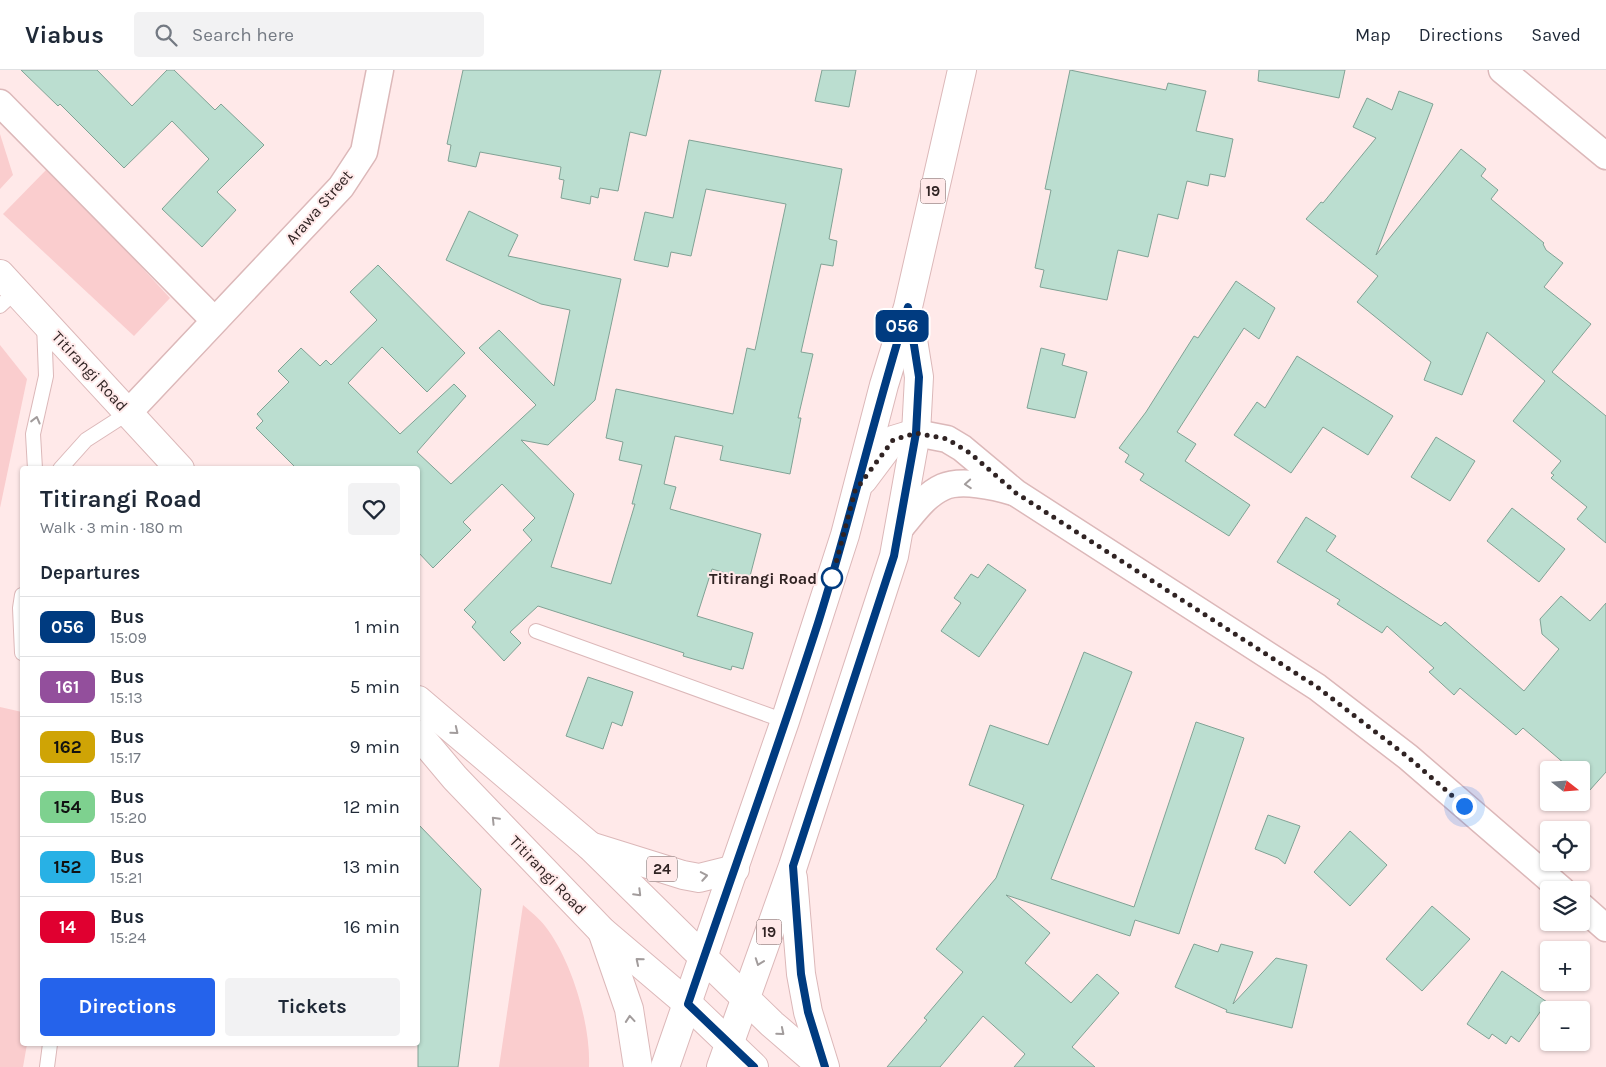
<!DOCTYPE html>
<html lang="en">
<head>
<meta charset="utf-8">
<style>
	body { margin:0; font-family:Karla,sans-serif; background:#f2f2f3; color:#1f2937; height:100vh; display:flex; flex-direction:column; font-size:19px; white-space:nowrap }
	* { box-sizing:border-box; margin:0 }
	p { font-size:16px; color:#747a83 }
	.icon { flex:none; width:28px; height:28px; fill:none; stroke:currentColor; stroke-width:2; stroke-linecap:round; stroke-linejoin:round }
	.map { position:relative; flex:1; overflow:hidden }
	.drawer { position:absolute; left:20px; top:396px; width:400px; height:580px; display:flex; flex-direction:column; background:#fff; border-radius:5px; box-shadow:0 1px 4px #0004 }
	.drawer>* { flex:none }
	.badge { padding:0 10px; border-radius:8px; font-size:18px; line-height:32px }
	.needle { width:32px; rotate:107deg }
	.buttons { position:absolute; left:1540px; top:691px; display:grid; gap:10px }
	.buttons a { display:grid; place-items:center; width:50px; height:50px; border-radius:5px; background:#fff; box-shadow:0 1px 4px #0004; font-size:25px }
	.you { position:absolute; width:25px; height:25px; margin:-12px; border:4px solid #fff; border-radius:50%; background:#1a73e8; box-shadow:0 0 0 8px #1a73e833 }
	.map>.badge { position:absolute; translate:-50% -50%; box-shadow:0 0 0 2px #fff }
	h2 { padding:0 20px; font-size:19px; line-height:45px }
	.round { display:grid; place-items:center; flex:none; width:52px; height:52px; border-radius:5px; background:#f2f2f3 }
	.headline { display:flex; align-items:center; justify-content:space-between; height:85px; padding:0 20px }
	h1 { font-size:24px; font-weight:700; line-height:38px }
	.button { display:flex; gap:10px; margin-top:auto; padding:10px 20px }
	.button a { flex:1; height:58px; border-radius:5px; background:#2563eb; color:#fff; font-size:20px; font-weight:700; line-height:58px; text-align:center }
	.button a+a { background:#f2f2f3; color:#1f2937 }
	ul { padding:0; list-style:none }
	li { display:flex; align-items:center; gap:15px; height:60px; padding:0 20px; border-top:1px solid #e0e1e3 }
	li div { flex:1 }
	li b { display:block; font-size:19px }
	li em { font-style:normal }
	li .badge { min-width:55px; font-weight:700; text-align:center }
	header { display:flex; align-items:center; gap:30px; box-sizing:border-box; height:70px; padding:0 25px; background:#fff; border-bottom:1px solid #e0e1e3 }
	header strong { font-size:24px }
	nav { display:flex; gap:28px; margin-inline-start:auto; font-size:18px }
	.search { width:350px; height:45px; background:#f2f2f3; display:flex; align-items:center; gap:12px; box-sizing:border-box; padding:0 18px; border-radius:5px; color:#747a83; font-size:19px }
	.map>svg:first-child { display:block }
</style>
</head>
<body>
<header>
<strong>Viabus</strong>
<div class="search"><svg class="icon" aria-label="search" viewBox="0 0 24 24"><circle cx="10" cy="10" r="6"/><path d="M15 15l6 6"/></svg>Search here</div>
<nav><a>Map</a><a>Directions</a><a>Saved</a></nav>
</header>
<div class="map">
<svg width="1606" height="997" viewBox="0 0 1606 997">
	<rect width="100%" height="100%" fill="#ffe9e9"/>
	<!-- green -->
	<g fill="#facdce">
		<path d="M0 64 13 105 0 119Z"/>
		<path d="M49 97 170 228 134 266 3 144Z"/>
		<path d="M0 275 27 309 0 438Z"/>
		<path d="M0 637 22 642V974H27L23 997H0Z"/>
		<path d="M523 835C530 841 539 848 545 856 571 889 591 954 589 997H499Z"/>
	</g>
	<!-- building -->
	<g fill="#bbded0" stroke="#81a295">
		<path d="M21 0H97L132 36 167 0H174L215 40 221 34 264 75 217 122 236 140 202 177 162 139 209 89 172 51 124 98 60 34 58 36Z"/>
		<path d="M463 0H661L646 66 630 62 618 121 600 118 598 128 591 126 590 134 561 128 564 110 559 109 561 97 480 82 476 97 448 91 451 75 447 74Z"/>
		<path d="M822 0H856L849 37 815 31Z"/>
		<path d="M1070 0 1166 20 1168 13 1206 21 1196 61 1233 69 1225 107 1210 104 1208 116 1187 111 1178 149 1158 144 1148 187 1118 180 1107 230 1040 217 1044 200 1035 198 1051 120 1045 119Z"/>
		<path d="M1259 0H1345L1339 28 1258 11Z"/>
		<path d="M1399 21 1433 34 1376 185 1461 79 1486 99 1481 106 1498 120 1491 129 1544 173 1543 174 1546 180 1563 193 1544 217 1591 254 1552 302 1606 346V473L1577 449 1587 437 1551 408 1554 405 1551 403 1561 391 1513 351 1545 311 1487 262 1462 325 1424 310 1431 292 1357 232 1378 206 1306 149 1321 132 1323 133 1376 68 1353 57 1367 28 1392 40Z"/>
		<path d="M689 70 842 99 829 169 837 171 833 196 821 194 801 282 813 284 798 348H801L790 404 720 390 723 376 675 366 664 414 676 417 670 439 761 464 749 510 712 499 697 546 753 563 743 599 732 596 731 600 683 586 684 583 538 536 510 562 521 573 504 591 472 557 476 552 464 540 532 470 523 460 535 448 502 414 463 452 471 460 433 498 418 482V399H297L256 358 263 351 257 344 289 312 278 301 301 278 320 296 326 290 331 295 377 250 350 222 378 195 465 283 427 322 382 277 348 313 400 364 454 314 466 326 417 382 451 414 536 335 479 278 499 260 554 316 570 240 541 234 446 190 469 141 518 165 508 186 621 209 595 330 548 375 521 370 574 424 551 497 611 514 635 434H632L642 395 619 390 623 372 606 368 616 319 733 344 747 278 755 280 786 134 706 119 691 186 671 182 668 197 634 190 645 142 673 148Z"/>
		<path d="M1236 211 1275 238 1259 269 1244 258 1177 362 1196 374 1185 391 1250 435 1229 466 1140 410 1144 404 1125 392 1129 385 1119 378 1146 342 1194 266 1198 268Z"/>
		<path d="M1041 278 1065 284 1062 295 1087 302 1075 348 1027 338Z"/>
		<path d="M1297 286 1393 346 1368 385 1323 357 1291 403 1234 365 1257 332 1265 338Z"/>
		<path d="M1436 367 1475 391 1450 431 1411 407Z"/>
		<path d="M1512 438 1565 479 1539 512 1487 471Z"/>
		<path d="M1306 447 1336 466 1326 481 1441 556 1445 552 1524 621 1559 579 1542 564 1540 549 1561 526 1590 551 1606 533V702L1581 730V700H1572L1523 658 1516 665 1460 618 1454 625 1429 602 1434 598 1387 556 1382 563 1337 534 1340 530 1277 492Z"/>
		<path d="M988 494 1026 520 979 587 941 561 961 533 954 528 971 504 978 508Z"/>
		<path d="M1084 582 1132 602 1051 809 1134 837 1196 652 1244 668 1179 864 1135 850 1130 866 1006 825 1050 863 1025 893 1071 933 1097 904 1119 923 1072 977 1095 997H1014L1025 984 983 946 940 997H887L927 950 924 948 963 902 936 879 996 808 1024 735 969 715 990 655 1048 675Z"/>
		<path d="M588 607 633 622 622 656 612 652 603 679 566 666Z"/>
		<path d="M1268 745 1300 756 1285 794 1278 788 1255 779Z"/>
		<path d="M418 754 481 819 458 997H418Z"/>
		<path d="M1350 761 1387 795 1350 836 1314 802Z"/>
		<path d="M1432 836 1470 869 1422 921 1386 889Z"/>
		<path d="M1194 874 1218 882 1221 874 1253 882 1233 934 1276 888 1307 895 1292 958 1226 942 1227 940 1175 917Z"/>
		<path d="M1502 901 1547 932 1519 972 1511 966 1506 974 1492 964 1489 969 1467 954Z"/>
	</g>
	<g fill="none" stroke-linecap="round" stroke-linejoin="round">
		<defs>
			<g id="lane">
				<path d="M0 236 16 221"/>
				<path d="M35 399 33 364 46 306 44 254"/>
				<path d="M60 399 86 370 128 343"/>
				<path d="M22 525 20 538 22 583"/>
				<path d="M536 561 785 651"/>
				<path d="M47 997 50 974"/>
			</g>
			<g id="street">
				<path d="M1502 0 1606 86"/>
				<path d="M0 33 214 250"/>
				<path d="M128 343 341 117 364 82 380 0"/>
				<path d="M916 363 947 369 962 378 1016 423 1317 617 1408 687 1562 820"/>
				<path d="M901 457C913 443 925 425 943 417 960 409 995 416 1013 422"/>
				<path d="M1581 836 1606 858"/>
			</g>
			<g id="secondary">
				<path d="M0 204 180 399"/>
				<path d="M418 630 590 776 704 888"/>
				<path d="M418 664 455 708 602 861 688 934"/>
			</g>
			<g id="primary">
				<path d="M863 410 893 370 916 363"/>
				<path d="M590 776 683 805 699 808 735 799"/>
				<path d="M793 808 801 904 808 942 825 997"/>
				<path d="M602 861 629 939 638 997"/>
				<path d="M704 888 772 954 822 997"/>
				<path d="M688 934 754 997"/>
				<path d="M665 997 785 651 845 465 884 315 908 237 962 0"/>
				<path d="M721 997 793 796 894 486 916 363 919 307 909 245"/>
			</g>
		</defs>
		<!-- lane casing -->
		<use href="#lane" stroke="#dcb8b9" stroke-width="16"/>
		<!-- street casing -->
		<use href="#street" stroke="#dcb8b9" stroke-width="29"/>
		<!-- secondary casing -->
		<use href="#secondary" stroke="#dcb8b9" stroke-width="30"/>
		<!-- primary casing -->
		<use href="#primary" stroke="#dcb8b9" stroke-width="30"/>
		<!-- lane -->
		<use href="#lane" stroke="#fff" stroke-width="14"/>
		<!-- street -->
		<use href="#street" stroke="#fff" stroke-width="26"/>
		<!-- secondary -->
		<use href="#secondary" stroke="#fff" stroke-width="28"/>
		<!-- primary -->
		<use href="#primary" stroke="#fff" stroke-width="28"/>
	</g>
	<!-- one-way arrows -->
	<defs><path id="oneway-chevron" d="M-2-3.5L2.5 0L-2 3.5" fill="none" stroke-width="1.6" stroke-linecap="round" stroke-linejoin="round" transform="scale(1.25)"/></defs>
	<g stroke="#a29c9c">
		<use href="#oneway-chevron" transform="translate(36 350) rotate(-76)"/>
		<use href="#oneway-chevron" transform="translate(968 414) rotate(176)"/>
		<use href="#oneway-chevron" transform="translate(455 661) rotate(39)"/>
		<use href="#oneway-chevron" transform="translate(495 750) rotate(-134)"/>
		<use href="#oneway-chevron" transform="translate(704 806) rotate(-10)"/>
		<use href="#oneway-chevron" transform="translate(638 823) rotate(45)"/>
		<use href="#oneway-chevron" transform="translate(639 891) rotate(-140)"/>
		<use href="#oneway-chevron" transform="translate(759 892) rotate(110)"/>
		<use href="#oneway-chevron" transform="translate(630 949) rotate(-95)"/>
		<use href="#oneway-chevron" transform="translate(781 962) rotate(40)"/>
	</g>
	<g fill="none" stroke-linecap="round" stroke-linejoin="round">
		<defs>
			<path id="line" d="M754 997 688 934C731 807 777 681 818 553 851 448 875 342 908 237L919 307 916 363 894 486 793 796 801 904 808 942 825 997"/>
		</defs>
		<!-- line casing -->
		<use href="#line" stroke="#fff" stroke-width="11"/>
		<!-- line -->
		<use href="#line" stroke="#003b80" stroke-width="8"/>
		<!-- walk -->
		<path stroke="#302323" stroke-width="5" stroke-dasharray="0 9" d="M832 508 855 421 893 370 916 363 947 369 970 383 1016 423 1317 617 1408 687 1464 736"/>
	</g>
	<!-- markers -->
	<circle fill="#fff" stroke="#003b80" stroke-width="2.5" cx="832" cy="508" r="10"/>
	<g text-anchor="middle" dominant-baseline="central" stroke-width="4" stroke-linejoin="round" paint-order="stroke">
		<!-- shield labels -->
		<g fill="#ffe9e9" stroke="#6e5e5e" stroke-width="1">
			<rect x="920.5" y="108.5" width="25" height="25" rx="4"/>
			<rect x="647" y="786.5" width="30" height="25" rx="4"/>
			<rect x="756.5" y="849.5" width="25" height="25" rx="4"/>
		</g>
		<g font-size="15" font-weight="bold" fill="#302323">
			<text x="933" y="121">19</text>
			<text x="662" y="799">24</text>
			<text x="769" y="862">19</text>
		</g>
		<!-- street labels -->
		<g font-size="16" fill="#302323" stroke="#ffe9e9">
			<text transform="translate(319 137) rotate(-49)">Arawa Street</text>
			<text transform="translate(90 301) rotate(47)">Titirangi Road</text>
			<text transform="translate(548 805) rotate(46)">Titirangi Road</text>
		</g>
		<!-- stop labels -->
		<g font-size="16" font-weight="bold" fill="#302323" stroke="#ffe9e9" text-anchor="end">
			<text x="817" y="508">Titirangi Road</text>
		</g>
	</g>
</svg>
<div class="buttons">
<a><svg class="needle" viewBox="-14 -14 28 28"><path d="M0-13l5 13h-10z" fill="#e53935"/><path d="M0 13l5-13h-10z" fill="#747a83"/></svg></a>
<a><svg class="icon" aria-label="locate" viewBox="0 0 24 24"><circle cx="12" cy="12" r="6"/><path d="M12 2v4M12 18v4M2 12h4M18 12h4"/></svg></a>
<a><svg class="icon" aria-label="layers" viewBox="0 0 24 24"><path d="M12 4l9 5-9 5-9-5zM3 14l9 5 9-5"/></svg></a>
<a>+</a>
<a>−</a>
</div>
<div class="you" style="left:1464px;top:736px"></div>
<b class="badge" style="left:902px;top:256px;background:#003b80;color:#fff">056</b>
<section class="drawer">
<div class="headline"><div><h1>Titirangi Road</h1><p>Walk · 3 min · 180 m</p></div><a class="round"><svg class="icon" aria-label="heart" viewBox="0 0 24 24"><path d="M12 20l-8-8c-3-5 5-10 8-4 3-6 11-1 8 4z"/></svg></a></div>
<h2>Departures</h2>
<ul>
<li><span class="badge" style="background:#003b80;color:#fff">056</span><div><b>Bus</b><p>15:09</p></div><em>1 min</em></li>
<li><span class="badge" style="background:#934f9c;color:#fff">161</span><div><b>Bus</b><p>15:13</p></div><em>5 min</em></li>
<li><span class="badge" style="background:#cfa405;color:#111">162</span><div><b>Bus</b><p>15:17</p></div><em>9 min</em></li>
<li><span class="badge" style="background:#7ed18f;color:#111">154</span><div><b>Bus</b><p>15:20</p></div><em>12 min</em></li>
<li><span class="badge" style="background:#28b1e5;color:#111">152</span><div><b>Bus</b><p>15:21</p></div><em>13 min</em></li>
<li><span class="badge" style="background:#e00030;color:#fff">14</span><div><b>Bus</b><p>15:24</p></div><em>16 min</em></li>
</ul>
<div class="button"><a>Directions</a><a>Tickets</a></div>
</section>
</div>
</body>
</html>
